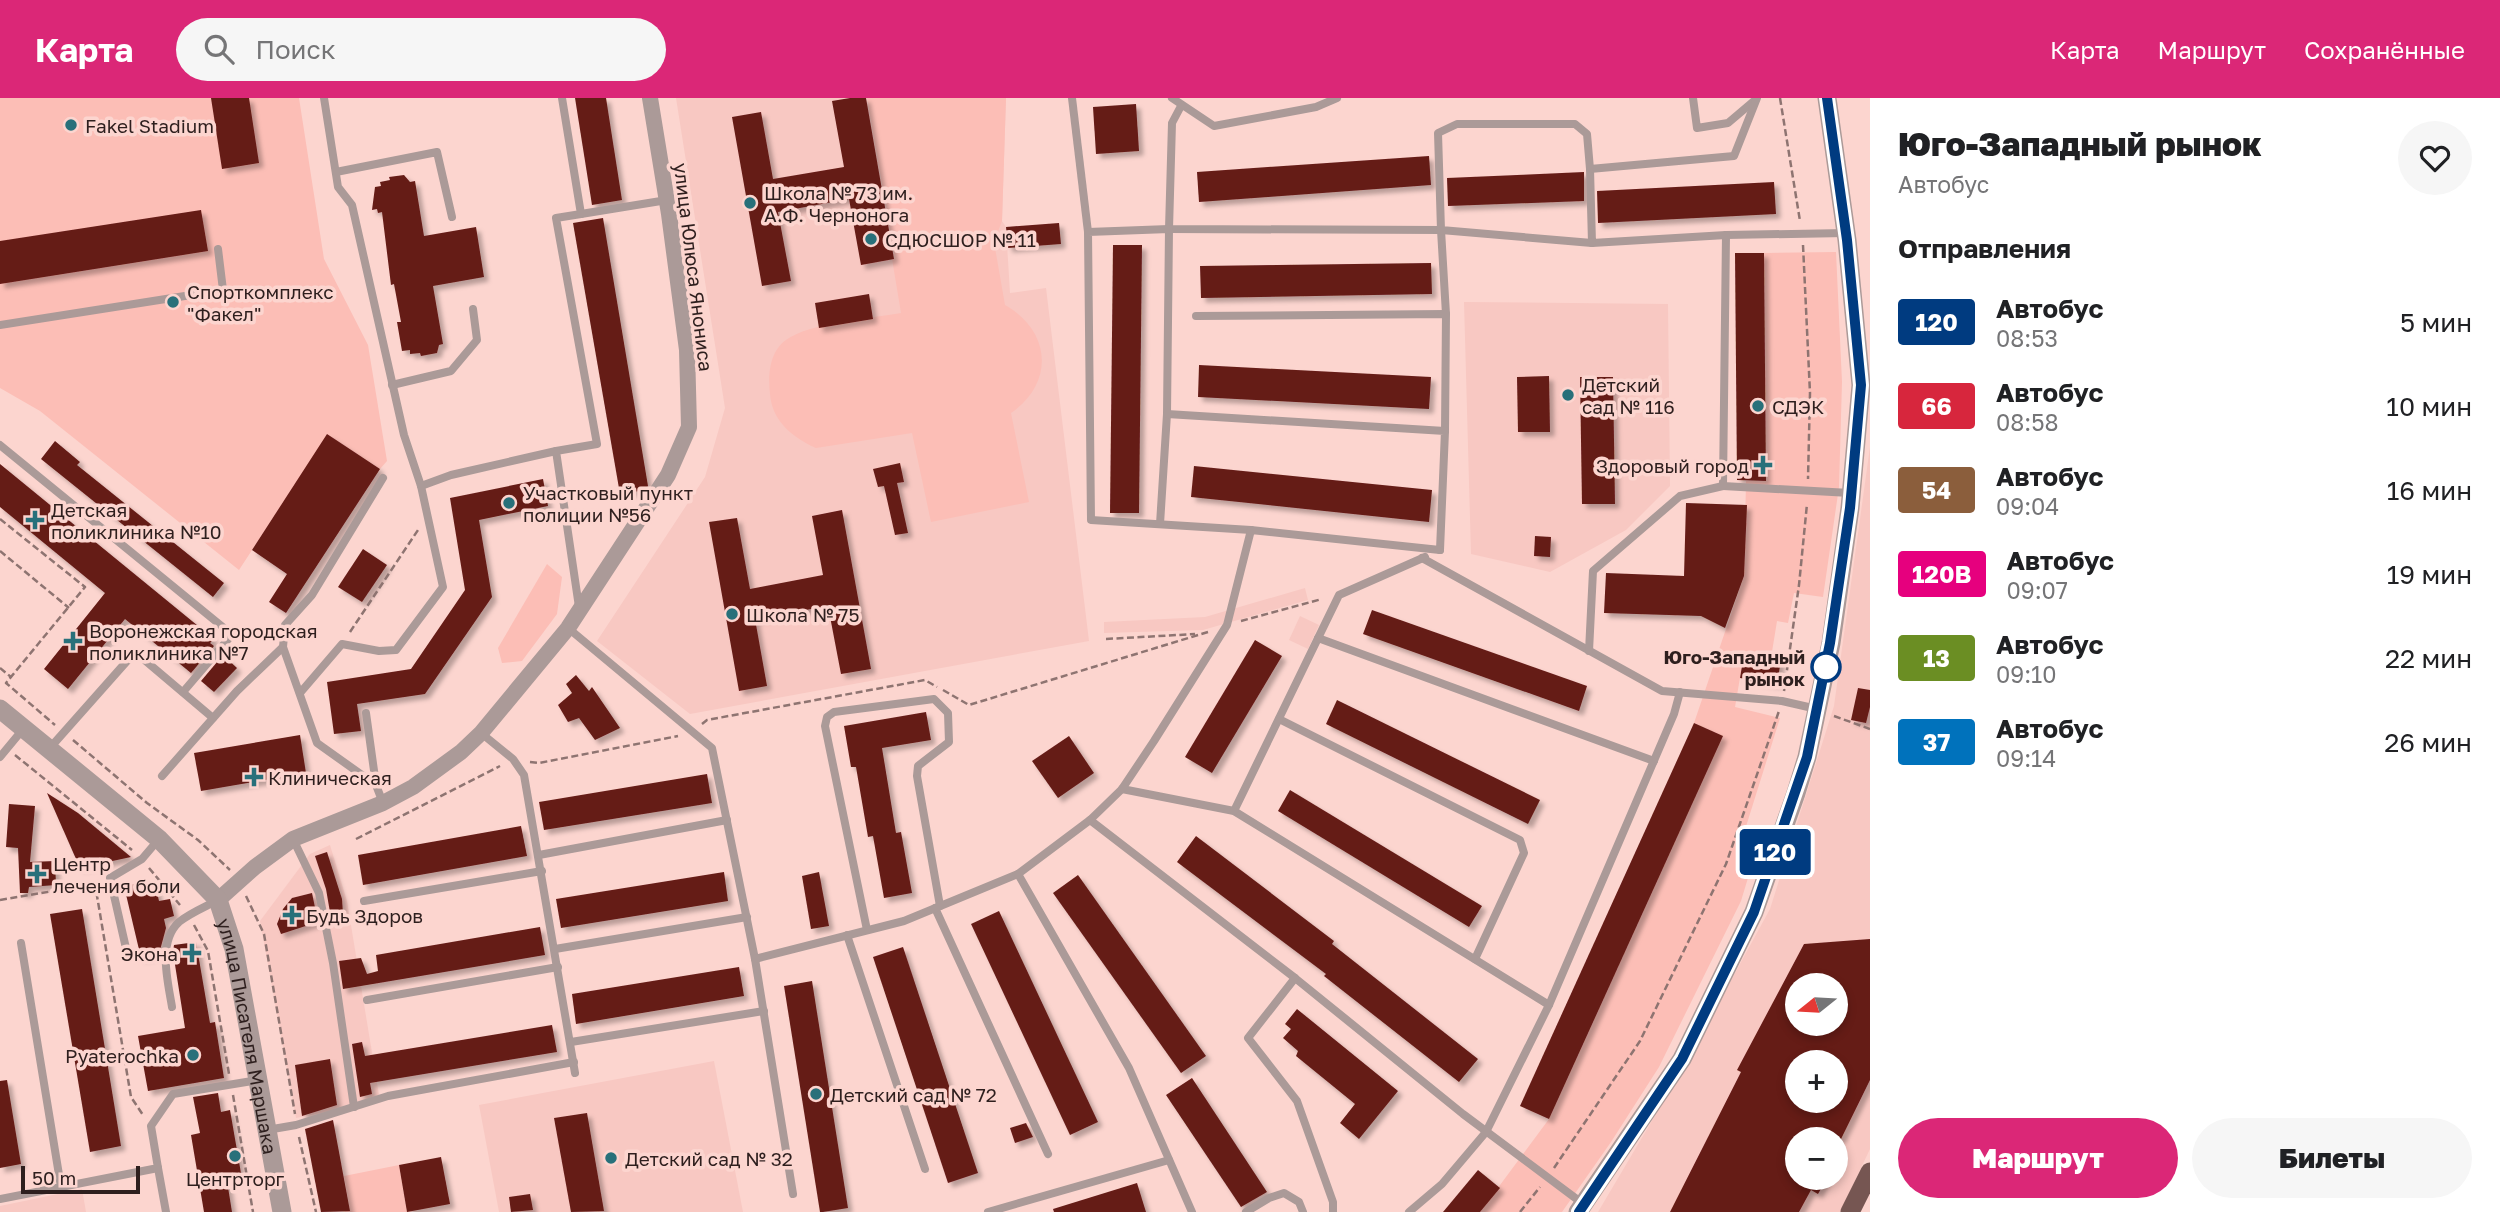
<!DOCTYPE html>
<html lang="ru">
<head>
<meta charset="utf-8">
<style>
	body { margin:0; font-family:"Golos Text",sans-serif; background:#f6f6f6; color:#202124; height:100vh; display:flex; flex-direction:column; font-size:26px; white-space:nowrap }
	* { box-sizing:border-box; margin:0 }
	p { font-size:23px; color:#757577 }
	.icon { flex:none; width:38px; height:38px; fill:none; stroke:currentColor; stroke-width:2; stroke-linecap:round; stroke-linejoin:round }
	.map { position:relative; flex:1; overflow:hidden }
	.drawer { display:flex; flex-direction:column; background:#fff; width:630px }
	.drawer>* { flex:none }
	.badge { padding:0 14px; border-radius:5px; font-size:24px; line-height:46px }
	.needle { width:46px; rotate:252deg }
	.buttons { position:absolute; left:1785px; top:875px; display:grid; gap:14px }
	.buttons a { display:grid; place-items:center; width:63px; height:63px; border-radius:50%; background:#fff; box-shadow:0 4px 10px #0003; font-size:35px }
	.scale { position:absolute; left:21px; bottom:18px; width:119px; box-sizing:border-box; padding-left:7px; border:4px solid #2e1f1e; border-top:0; font-size:19px; line-height:24px; white-space:nowrap; color:#2e1f1e; -webkit-text-stroke:5px #fcd5cf; paint-order:stroke }
	.map>.badge { position:absolute; translate:-50% -50%; box-shadow:0 0 0 4px #fff }
	h2 { padding:0 28px; font-size:26px; line-height:63px }
	.round { display:grid; place-items:center; flex:none; width:74px; height:74px; border-radius:37px; background:#f6f6f6 }
	.head { display:flex; align-items:center; justify-content:space-between; height:119px; padding:0 28px }
	h1 { font-size:33px; font-weight:800; line-height:52px }
	.cta { display:flex; gap:14px; margin-top:auto; padding:14px 28px }
	.cta a { flex:1; height:80px; border-radius:42px; background:#db2777; color:#fff; font-size:28px; font-weight:800; line-height:80px; text-align:center }
	.cta a+a { background:#f6f6f6; color:#202124 }
	ul { padding:0; list-style:none }
	li { display:flex; align-items:center; gap:21px; height:84px; padding:0 28px }
	li div { flex:1 }
	li b { display:block; font-size:26px }
	li em { font-style:normal }
	li .badge { min-width:77px; font-weight:700; text-align:center }
	header { display:flex; align-items:center; gap:42px; box-sizing:border-box; height:98px; padding:0 35px; background:#db2777; color:#fff }
	header strong { font-size:33px }
	nav { display:flex; gap:38px; margin-inline-start:auto; font-size:24px }
	.search { width:490px; height:63px; background:#f6f6f6; display:flex; align-items:center; gap:18px; box-sizing:border-box; padding:0 24px; border-radius:38px; color:#757577; font-size:26px }
	main { display:flex; flex:1; min-height:0 }
	.map>svg:first-child { display:block }
</style>
</head>
<body>
<header>
<strong>Карта</strong>
<div class="search"><svg class="icon" aria-label="search" viewBox="0 0 24 24"><circle cx="10" cy="10" r="6"/><path d="M15 15l6 6"/></svg>Поиск</div>
<nav><a>Карта</a><a>Маршрут</a><a>Сохранённые</a></nav>
</header>
<main>
<div class="map">
<svg width="1870" height="1114" viewBox="0 0 1870 1114">
	<defs>
		<filter id="shadow"><feDropShadow dx="4.5" dy="4.5" stdDeviation="2" flood-color="#0004"/></filter>
	</defs>
	<rect width="100%" height="100%" fill="#fcd5cf"/>
	<!-- built -->
	<g fill="#f8c8c2" fill-rule="evenodd">
		<path d="M676 0H1006L1002 123 1006 129 1010 195 1046 190 1089 543 690 616 597 543 705 379 725 310Z"/>
		<path d="M1464 204 1668 206 1670 388 1626 432 1550 474 1471 456Z"/>
		<path d="M1870 349V1051L1840 1114H1598L1682 972 1770 811 1834 608ZM1797 887H1836V926H1797ZM1797 964H1836V1003H1797ZM1797 1041H1836V1080H1797Z"/>
		<path d="M1305 490 1308 502 1203 532 1104 535V524L1205 519Z"/>
		<path d="M1300 518 1319 527 1308 551 1289 542Z"/>
		<path d="M330 747 347 803 379 997 331 1013 296 1020 260 823 310 756Z"/>
		<path d="M714 963 743 1114H499L479 1007Z"/>
		<path d="M82 1091 86 1114H0V1108Z"/>
	</g>
	<!-- green -->
	<g fill="#fcbeb6">
		<path d="M0 0H299L324 161 368 247 387 363 380 371 327 337 239 472 40 313 0 290Z"/>
		<path d="M867 0H1006L1002 123 994 144 1005 207C1051 233 1055 285 1011 315L1029 404 931 424 912 335 816 350C792 339 772 323 770 296 768 278 769 254 786 242 809 225 871 220 901 215L892 161 895 160Z"/>
		<path d="M1836 154 1842 284 1839 389 1823 499 1794 495 1788 525 1777 523 1771 560 1744 556 1735 609 1780 620 1738 754 1754 760 1741 803 1659 969 1611 1044 1562 1114H1480L1549 1021 1722 639 1694 625 1744 478 1746 383H1766L1764 155Z"/>
		<path d="M547 466 562 479 557 516 522 563 502 565 498 550Z"/>
		<path d="M399 1067 407 1114H343L350 1112 344 1078Z"/>
	</g>
	<!-- building -->
	<g fill="#651b17" fill-rule="evenodd" filter="url(#shadow)">
		<path d="M211 0H249L259 65 222 71Z"/>
		<path d="M575 0H606L622 102 592 107Z"/>
		<path d="M850 0H866L894 161 861 167 849 101 778 114 791 183 762 188 732 19 761 14 773 81 844 69 832 3Z"/>
		<path d="M1136 6 1139 53 1096 56 1093 9Z"/>
		<path d="M1429 58 1431 87 1199 104 1197 74Z"/>
		<path d="M1584 74V103L1448 108 1447 80Z"/>
		<path d="M404 77 410 84 415 83 424 138 476 129 484 179 433 188 443 246 439 247 437 255 421 258 420 255 410 256V252L402 253 397 224H401L394 186 391 187 382 114 378 115 377 111 372 112 375 89 381 88 380 84 390 82 389 79Z"/>
		<path d="M1774 84 1776 116 1598 125 1597 93Z"/>
		<path d="M201 112 208 153 0 186V143Z"/>
		<path d="M603 120 648 388 646 392 620 396 573 125Z"/>
		<path d="M1059 125 1061 146 1008 150 1006 129Z"/>
		<path d="M1113 147H1142L1139 415H1110Z"/>
		<path d="M1735 155H1764L1766 383 1737 382Z"/>
		<path d="M1431 165 1432 196 1201 200 1200 168Z"/>
		<path d="M869 196 873 221 819 230 815 205Z"/>
		<path d="M1199 267 1431 279 1429 311 1198 299Z"/>
		<path d="M1549 278 1550 334H1518L1517 279Z"/>
		<path d="M1580 279H1613L1615 406H1582Z"/>
		<path d="M327 336 380 371 286 515 269 504 287 476 252 452Z"/>
		<path d="M55 343 80 364 77 367 224 485 213 499 41 361Z"/>
		<path d="M900 365 904 384 897 385 908 435 895 437 884 388 878 389 873 371Z"/>
		<path d="M0 366 214 541 210 545 214 548 191 575 125 521 68 591 44 571 105 495 0 409Z"/>
		<path d="M1194 368 1432 392 1429 424 1191 399Z"/>
		<path d="M543 381 548 408 479 422 492 499 425 596 357 606 361 633 334 636 327 584 411 571 465 492 450 400Z"/>
		<path d="M1686 405 1747 407 1744 478 1725 530 1701 518 1604 515 1606 475 1684 478Z"/>
		<path d="M842 412 871 571 841 576 828 508 755 521 767 588 739 593 709 424 737 420 750 491 823 477 812 418Z"/>
		<path d="M1535 438 1551 439 1550 459 1534 458Z"/>
		<path d="M363 451 387 467 362 504 338 489Z"/>
		<path d="M1372 512 1587 588 1579 613 1363 536Z"/>
		<path d="M1255 542 1282 558 1212 675 1185 659Z"/>
		<path d="M1744 556 1781 562 1777 586 1740 580Z"/>
		<path d="M223 557 237 570 214 594 201 583Z"/>
		<path d="M576 577 589 593 592 589 620 630 595 642 579 620 568 624 558 607 572 595 566 586Z"/>
		<path d="M1858 590 1870 592V609L1866 625 1851 622Z"/>
		<path d="M1337 602 1540 702 1528 726 1326 626Z"/>
		<path d="M926 614 931 642 882 650 896 735 901 734 912 795 884 800 873 738 868 739 856 669H851L844 628Z"/>
		<path d="M1694 625 1723 638 1549 1021 1520 1008Z"/>
		<path d="M300 637 306 675 201 693 194 655Z"/>
		<path d="M1069 638 1094 675 1058 700 1032 663Z"/>
		<path d="M707 676 712 705 544 732 539 704Z"/>
		<path d="M1290 692 1482 808 1469 829 1278 713Z"/>
		<path d="M47 695 78 715 131 759 80 770Z"/>
		<path d="M9 706 35 708 30 764 55 763 56 787 29 789 28 795H20L18 750 6 749Z"/>
		<path d="M521 728 527 758 363 787 358 757Z"/>
		<path d="M1196 738 1334 843 1332 846 1478 961 1459 984 1324 878 1326 876 1177 764Z"/>
		<path d="M327 754 342 801 343 816 331 820 326 791 315 758Z"/>
		<path d="M724 774 728 803 561 830 556 801Z"/>
		<path d="M819 774 829 828 811 831 802 778Z"/>
		<path d="M1078 777 1206 958 1181 975 1053 795Z"/>
		<path d="M144 784 145 789 155 786 159 803 170 801 174 818 164 821 166 830 159 856 141 860 124 788Z"/>
		<path d="M312 795 318 824 281 836 277 826 283 811 292 800Z"/>
		<path d="M82 811 121 1048 90 1054 50 816Z"/>
		<path d="M999 813 1098 1024 1070 1037 971 826Z"/>
		<path d="M540 829 545 857 343 891 339 863 361 860 367 876 378 873 376 857Z"/>
		<path d="M1870 841V982L1841 1041H1797V1080H1827L1818 1096 1811 1092 1799 1114H1670L1741 974 1737 972 1804 846ZM1797 887H1836V926H1797ZM1797 964H1836V1003H1797Z"/>
		<path d="M196 844 210 925 215 924 224 980 148 993 138 938 185 930 173 854 174 847Z"/>
		<path d="M903 849 978 1075 948 1085 873 859Z"/>
		<path d="M739 869 744 898 576 926 572 896Z"/>
		<path d="M812 883 848 1110 823 1114H820L784 888Z"/>
		<path d="M1297 911 1398 993 1359 1041 1340 1025 1355 1006 1296 958 1298 953 1283 940 1291 931 1285 926Z"/>
		<path d="M552 927 557 954 370 985 372 996 360 999 352 946 362 944 365 958Z"/>
		<path d="M330 961 337 1007 302 1018 295 967Z"/>
		<path d="M1192 980 1267 1094 1241 1109 1166 997Z"/>
		<path d="M7 982 21 1066 0 1070V983Z"/>
		<path d="M218 995 221 1014 230 1012 242 1081 227 1083 232 1114H204L191 1037 200 1035 193 999Z"/>
		<path d="M587 1015 604 1113 571 1114 554 1020Z"/>
		<path d="M333 1022 350 1113 321 1114 305 1031Z"/>
		<path d="M1026 1025 1033 1039 1015 1045 1010 1030Z"/>
		<path d="M441 1059 450 1106 407 1114 399 1067Z"/>
		<path d="M1478 1072 1500 1090 1480 1114H1443Z"/>
		<path d="M1137 1085 1146 1114H1054L1053 1111Z"/>
		<path d="M530 1096 533 1112 511 1114 509 1099Z"/>
	</g>
	<g fill="none" stroke-linecap="round" stroke-linejoin="round">
		<!-- path -->
		<g stroke="#8e7471" stroke-width="2.5" stroke-dasharray="7 3.5" stroke-linecap="butt">
			<path d="M1780 0 1800 123"/>
			<path d="M1803 147 1810 295 1808 381"/>
			<path d="M0 421 85 489 6 585 55 627"/>
			<path d="M0 453 69 510"/>
			<path d="M1241 523 1322 501"/>
			<path d="M350 534 418 432"/>
			<path d="M1106 541 1195 536"/>
			<path d="M0 570 11 579"/>
			<path d="M943 592 969 607 1208 534"/>
			<path d="M1784 593 1799 487 1807 406"/>
			<path d="M1834 618 1870 631"/>
			<path d="M702 626 707 622 925 582 937 589"/>
			<path d="M73 642 147 705 198 742 230 772"/>
			<path d="M15 657 132 752"/>
			<path d="M530 664 539 665 678 638"/>
			<path d="M356 741 500 668"/>
			<path d="M149 770 180 807"/>
			<path d="M246 798 264 836 295 1016"/>
			<path d="M0 802 95 786 131 999 143 1017"/>
			<path d="M194 827 208 853 229 976"/>
			<path d="M233 997 253 1114"/>
			<path d="M299 1039 316 1114"/>
			<path d="M1554 1070 1640 943 1726 766 1779 613"/>
			<path d="M1520 1114 1540 1089"/>
		</g>
		<!-- service -->
		<g stroke="#ab9a98" stroke-width="8">
			<path d="M562 0 581 116 556 120 597 346 556 353 579 509"/>
			<path d="M1072 0 1088 134"/>
			<path d="M1172 0 1214 28 1316 9 1337 0"/>
			<path d="M1693 0 1697 30 1728 25 1754 3"/>
			<path d="M1757 0 1734 58 1590 71 1592 145 1726 137 1846 135"/>
			<path d="M1181 8 1172 25 1169 131 1441 132 1446 216"/>
			<path d="M1590 71 1587 36 1575 26H1457L1438 35 1441 132 1592 145"/>
			<path d="M336 74 437 54 452 119"/>
			<path d="M581 116 667 102"/>
			<path d="M1196 218 1446 216 1445 333"/>
			<path d="M0 227 223 192 218 151"/>
			<path d="M392 287 451 273 477 242 473 211"/>
			<path d="M0 347 224 530 230 539 183 594"/>
			<path d="M421 388 451 377 556 353"/>
			<path d="M1723 388 1850 395"/>
			<path d="M1160 426 1167 316"/>
			<path d="M1251 432 1091 422 1088 134 1169 131 1167 316 1445 333 1440 452"/>
			<path d="M1422 460 1662 593 1782 603 1817 611"/>
			<path d="M568 530 712 650 755 861 793 1096"/>
			<path d="M1318 540 1654 663"/>
			<path d="M283 549 285 527 312 497 383 380"/>
			<path d="M1589 553 1593 473 1680 398 1723 388 1726 137"/>
			<path d="M300 595 342 546 379 553 396 552 443 489 421 388 404 337 352 107 338 89 324 0"/>
			<path d="M366 615 376 687"/>
			<path d="M1279 621 1520 742 1524 755 1475 861"/>
			<path d="M481 635 513 661 524 677 575 975"/>
			<path d="M49 651 135 554 213 620"/>
			<path d="M0 659 24 630"/>
			<path d="M162 678 237 593 283 549 317 645 376 687 383 705"/>
			<path d="M1122 691 1234 713 1549 907"/>
			<path d="M1234 713 1339 497 1425 459"/>
			<path d="M1090 722 1295 880 1463 1016 1582 1105"/>
			<path d="M293 741 319 795 333 865 354 1009"/>
			<path d="M539 757 727 722"/>
			<path d="M364 803 542 773"/>
			<path d="M935 810 1048 1056"/>
			<path d="M867 832 825 628 827 619 834 614 934 601 948 615 949 644 918 668 917 678 940 808"/>
			<path d="M847 837 925 1071"/>
			<path d="M21 845 61 1089"/>
			<path d="M555 851 747 819"/>
			<path d="M128 859 110 780 142 761 159 741"/>
			<path d="M755 861 904 823 1018 776"/>
			<path d="M1295 880 1248 940 1297 1003 1333 1104V1114"/>
			<path d="M367 902 558 869"/>
			<path d="M172 909C168 884 157 844 179 824 190 815 205 809 218 802"/>
			<path d="M571 944 764 913"/>
			<path d="M267 1032 296 1027 388 998 574 964"/>
			<path d="M158 1070 166 1114"/>
			<path d="M0 1101 158 1070 151 1028 173 996 258 982"/>
			<path d="M988 1114 1169 1062"/>
			<path d="M1192 1114 1129 970 1018 776 1090 722 1122 691 1154 643 1227 527 1251 432 1440 452"/>
			<path d="M1246 1114 1269 1100 1284 1095 1299 1104 1303 1114"/>
			<path d="M1409 1114 1442 1086 1486 1034 1549 907 1674 616 1680 594"/>
		</g>
		<!-- minor -->
		<path stroke="#ab9a98" stroke-width="16" d="M218 802 255 769 293 741 383 705 413 689 461 654 481 635 568 530 668 377 689 329 687 252 669 116 650 0"/>
		<!-- tertiary -->
		<g stroke="#ab9a98" stroke-width="19">
			<path id="s1" d="M0 611 159 741 218 802 234 851 282 1114"/>
			<path d="M1578 1114 1682 961 1754 814 1796 695 1807 659 1831 545 1850 410 1861 287 1847 142 1827 0"/>
		</g>
		<!-- trunk -->
		<path stroke="#765652" stroke-width="19" d="M1850 1114 1870 1074"/>
	</g>
	<g fill="none" stroke-linecap="round" stroke-linejoin="round">
		<defs>
			<path id="line" d="M1579 1114 1682 961 1754 814 1807 659 1830 545 1850 410 1861 287 1847 142 1827 0"/>
		</defs>
		<!-- line casing -->
		<use href="#line" stroke="#fff" stroke-width="16"/>
		<!-- line -->
		<use href="#line" stroke="#003b80" stroke-width="10"/>
	</g>
	<!-- markers -->
	<g fill="#28707a" stroke="#fcd5cf" stroke-width="2.5">
		<circle cx="71" cy="27" r="7"/>
		<circle cx="750" cy="105" r="7"/>
		<circle cx="871" cy="141" r="7"/>
		<circle cx="173" cy="204" r="7"/>
		<circle cx="1568" cy="297" r="7"/>
		<circle cx="1758" cy="308" r="7"/>
		<path d="M1759.5 356.5h7v7h7v7h-7v7h-7v-7h-7v-7h7z"/>
		<circle cx="509" cy="405" r="7"/>
		<path d="M31.5 411.5h7v7h7v7h-7v7h-7v-7h-7v-7h7z"/>
		<circle cx="732" cy="516" r="7"/>
		<path d="M69.5 532.5h7v7h7v7h-7v7h-7v-7h-7v-7h7z"/>
		<path d="M250.5 668.5h7v7h7v7h-7v7h-7v-7h-7v-7h7z"/>
		<path d="M33.5 765.5h7v7h7v7h-7v7h-7v-7h-7v-7h7z"/>
		<path d="M288.5 806.5h7v7h7v7h-7v7h-7v-7h-7v-7h7z"/>
		<path d="M188.5 844.5h7v7h7v7h-7v7h-7v-7h-7v-7h7z"/>
		<circle cx="193" cy="957" r="7"/>
		<circle cx="816" cy="996" r="7"/>
		<circle cx="235" cy="1058" r="7"/>
		<circle cx="611" cy="1060" r="7"/>
	</g>
	<circle fill="#fff" stroke="#003b80" stroke-width="3.5" cx="1826" cy="569" r="14"/>
	<g text-anchor="middle" dominant-baseline="central" stroke-width="7" stroke-linejoin="round" paint-order="stroke">
		<!-- poi labels -->
		<g font-size="19" fill="#2e1f1e" stroke="#fcd5cf" text-anchor="start">
			<text x="85" y="27">Fakel Stadium</text>
			<text x="764" y="94">Школа № 73 им.<tspan x="764" dy="22">А.Ф. Чернонога</tspan></text>
			<text x="885" y="141">СДЮСШОР № 11</text>
			<text x="187" y="193">Спорткомплекс<tspan x="187" dy="22">"Факел"</tspan></text>
			<text x="1582" y="286">Детский<tspan x="1582" dy="22">сад № 116</tspan></text>
			<text x="1772" y="308">СДЭК</text>
			<text x="1749" y="367" text-anchor="end">Здоровый город</text>
			<text x="523" y="394">Участковый пункт<tspan x="523" dy="22">полиции №56</tspan></text>
			<text x="51" y="411">Детская<tspan x="51" dy="22">поликлиника №10</tspan></text>
			<text x="746" y="516">Школа № 75</text>
			<text x="89" y="532">Воронежская городская<tspan x="89" dy="22">поликлиника №7</tspan></text>
			<text x="268" y="679">Клиническая</text>
			<text x="53" y="765">Центр<tspan x="53" dy="22">лечения боли</tspan></text>
			<text x="306" y="817">Будь Здоров</text>
			<text x="178" y="855" text-anchor="end">Экона</text>
			<text x="179" y="957" text-anchor="end">Pyaterochka</text>
			<text x="830" y="996">Детский сад № 72</text>
			<text x="625" y="1060">Детский сад № 32</text>
			<text x="235" y="1080" text-anchor="middle">Центрторг</text>
		</g>
		<!-- street labels -->
		<g font-size="19" fill="#2e1f1e" stroke="#fcd5cf">
			<text transform="translate(694 169) rotate(83)">улица Юлюса Янониса</text>
			<text stroke="none"><textPath href="#s1" startOffset="430">улица Писателя Маршака</textPath></text>
		</g>
		<!-- stop labels -->
		<g font-size="19" font-weight="bold" fill="#2e1f1e" stroke="#fcd5cf" text-anchor="end">
			<text x="1805" y="558">Юго-Западный<tspan x="1805" dy="22">рынок</tspan></text>
		</g>
	</g>
</svg>
<div class="buttons">
<a><svg class="needle" viewBox="-14 -14 28 28"><path d="M0-13l5 13h-10z" fill="#e53935"/><path d="M0 13l5-13h-10z" fill="#757577"/></svg></a>
<a>+</a>
<a>−</a>
</div>
<div class="scale">50 m</div>
<b class="badge" style="left:1775px;top:754px;background:#003b80;color:#fff">120</b>
</div>
<section class="drawer">
<div class="head"><div><h1>Юго-Западный рынок</h1><p>Автобус</p></div><a class="round"><svg class="icon" aria-label="heart" viewBox="0 0 24 24"><path d="M12 20l-8-8c-3-5 5-10 8-4 3-6 11-1 8 4z"/></svg></a></div>
<h2>Отправления</h2>
<ul>
<li><span class="badge" style="background:#003b80;color:#fff">120</span><div><b>Автобус</b><p>08:53</p></div><em>5 мин</em></li>
<li><span class="badge" style="background:#d7263d;color:#fff">66</span><div><b>Автобус</b><p>08:58</p></div><em>10 мин</em></li>
<li><span class="badge" style="background:#8b5e3c;color:#fff">54</span><div><b>Автобус</b><p>09:04</p></div><em>16 мин</em></li>
<li><span class="badge" style="background:#e6007e;color:#fff">120В</span><div><b>Автобус</b><p>09:07</p></div><em>19 мин</em></li>
<li><span class="badge" style="background:#6b8e23;color:#fff">13</span><div><b>Автобус</b><p>09:10</p></div><em>22 мин</em></li>
<li><span class="badge" style="background:#0072bc;color:#fff">37</span><div><b>Автобус</b><p>09:14</p></div><em>26 мин</em></li>
</ul>
<div class="cta"><a>Маршрут</a><a>Билеты</a></div>
</section>
</main>
</body>
</html>
